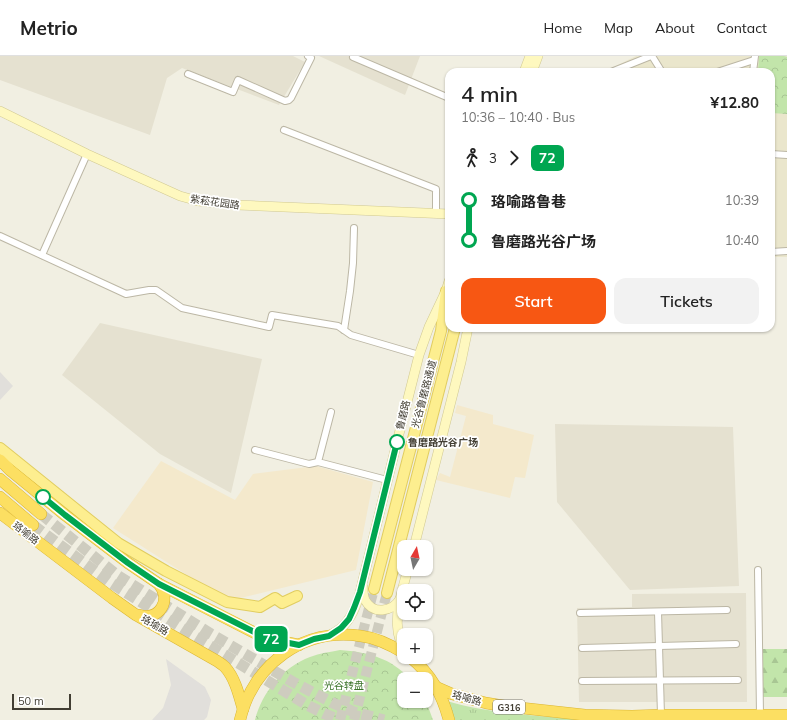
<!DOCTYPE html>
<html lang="en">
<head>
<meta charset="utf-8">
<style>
	body { margin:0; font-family:Mulish,"Noto Sans SC",sans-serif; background:#f2f2f2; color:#222; height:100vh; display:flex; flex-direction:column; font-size:15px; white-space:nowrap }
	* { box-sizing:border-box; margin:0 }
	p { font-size:13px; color:#767676 }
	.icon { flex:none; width:22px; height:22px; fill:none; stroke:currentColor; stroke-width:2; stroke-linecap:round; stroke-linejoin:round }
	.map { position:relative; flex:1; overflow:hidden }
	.drawer { position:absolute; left:445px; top:12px; width:330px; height:264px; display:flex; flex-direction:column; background:#fff; border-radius:12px; box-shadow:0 1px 3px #0004 }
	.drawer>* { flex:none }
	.badge { padding:0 8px; border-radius:6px; font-size:14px; line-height:26px }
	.needle { width:26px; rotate:9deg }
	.tools { position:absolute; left:397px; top:484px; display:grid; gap:8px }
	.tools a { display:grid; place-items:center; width:36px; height:36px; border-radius:8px; background:#fff; box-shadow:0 1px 3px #0004; font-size:20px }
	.scale { position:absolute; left:12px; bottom:10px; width:59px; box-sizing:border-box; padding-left:4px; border:2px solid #423e33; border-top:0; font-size:11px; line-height:14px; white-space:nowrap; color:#423e33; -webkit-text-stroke:3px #fff; paint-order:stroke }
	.map>.badge { position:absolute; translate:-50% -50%; box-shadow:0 0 0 2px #fff }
	.legs { display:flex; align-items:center; gap:6px; height:44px; padding:0 16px; font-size:13px }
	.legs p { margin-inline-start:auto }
	.head { display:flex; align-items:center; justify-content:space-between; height:68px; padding:0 16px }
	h1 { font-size:22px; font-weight:600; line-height:30px }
	.action { display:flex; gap:8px; margin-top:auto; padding:8px 16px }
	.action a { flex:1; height:46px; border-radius:12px; background:#f75713; color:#fff; font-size:16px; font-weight:600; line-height:46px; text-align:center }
	.action a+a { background:#f2f2f2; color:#222 }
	ul { padding:0 16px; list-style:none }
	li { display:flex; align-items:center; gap:14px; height:40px; font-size:15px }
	li i { display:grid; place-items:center; width:6px; height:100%; margin:0 5px; background:currentColor }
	li i::after { content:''; width:10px; height:10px; margin:-5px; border:3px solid; border-radius:50%; background:#fff }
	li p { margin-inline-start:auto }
	li:first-child i { background:linear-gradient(#0000 50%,currentColor 0) }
	li:last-child i { background:linear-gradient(currentColor 50%,#0000 0) }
	header { display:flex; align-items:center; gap:24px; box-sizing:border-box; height:56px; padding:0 20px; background:#fff; border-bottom:1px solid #e0e0e0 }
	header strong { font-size:19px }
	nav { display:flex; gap:22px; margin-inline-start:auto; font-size:14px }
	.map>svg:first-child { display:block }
</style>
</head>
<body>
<header>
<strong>Metrio</strong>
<nav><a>Home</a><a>Map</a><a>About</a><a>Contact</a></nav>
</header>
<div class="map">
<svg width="787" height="664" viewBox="0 0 787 664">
	<defs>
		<pattern id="grass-tufts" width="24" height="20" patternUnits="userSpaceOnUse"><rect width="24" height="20" fill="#c2e5aa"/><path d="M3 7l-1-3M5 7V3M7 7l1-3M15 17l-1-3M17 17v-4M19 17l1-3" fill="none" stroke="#a8c693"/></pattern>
		<pattern id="forest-firs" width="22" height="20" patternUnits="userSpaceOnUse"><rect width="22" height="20" fill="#c2e5aa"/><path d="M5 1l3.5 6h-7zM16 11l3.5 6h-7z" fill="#a8c693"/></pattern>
		<pattern id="park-crowns" width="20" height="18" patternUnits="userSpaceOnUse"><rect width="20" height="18" fill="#c2e5aa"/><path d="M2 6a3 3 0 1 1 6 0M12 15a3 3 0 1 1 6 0" fill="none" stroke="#a8c693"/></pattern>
	</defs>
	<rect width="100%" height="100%" fill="#f1efe2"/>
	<!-- residential -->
	<g fill="#e5e1d0">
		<path d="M0 0H293L305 6 279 49 182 12 167 22 150 79 0 24Z"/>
		<path d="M319 0H420L405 39Z"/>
		<path d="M100 267 262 303 231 437 160 398 62 319Z"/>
		<path d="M555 368 733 371 739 530 630 534 557 446Z"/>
		<path d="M746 537 747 646H579L577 552 632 551V538Z"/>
	</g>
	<!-- commercial -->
	<g fill="#f4e9cc">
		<path d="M457 349 493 359V368L534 379 525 422 515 421 510 442 436 424 440 417 450 421 466 360 455 357Z"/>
		<path d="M161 405 235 444 253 418 316 410 373 426 356 514 228 545 113 472Z"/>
	</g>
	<!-- education -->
	<path fill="#eae6cc" d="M636 0H787V201H771V16H604Z"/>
	<!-- grass -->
	<path fill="url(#grass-tufts)" d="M447 645C470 652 493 655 517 658 545 661 574 663 602 664H454Z"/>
	<!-- forest -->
	<path fill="url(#forest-firs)" d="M759 593H787V641H761Z"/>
	<!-- park -->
	<g fill="url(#park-crowns)">
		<path d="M759 0H784L787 1V58L771 57V16H758Z"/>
		<path d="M340 594C368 596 391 602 410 623H404V645H426L433 664H255C262 636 283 611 310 601 320 597 330 596 340 594Z"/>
	</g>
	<!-- parking -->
	<g fill="#e1dfdb">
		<path d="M0 316 13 330 0 344Z"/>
		<path d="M166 603 205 631 211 644 207 661 204 664H152L163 652 171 629Z"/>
	</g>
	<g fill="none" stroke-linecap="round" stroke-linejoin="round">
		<!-- primary-tunnel -->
		<g stroke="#ceccbf" stroke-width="10" stroke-dasharray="10 5" stroke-linecap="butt">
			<path d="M340 664 374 533"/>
			<path d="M354 664 387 537"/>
		</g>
		<!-- highway-tunnel -->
		<g stroke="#ceccbf" stroke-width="11" stroke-dasharray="11 5.5" stroke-linecap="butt">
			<path d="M41 458 117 519 211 578 293 626 333 647 354 656 384 664"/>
			<path d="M33 469 111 527 204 586 307 649 325 658 339 664"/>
		</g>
		<defs>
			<g id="street">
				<path d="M652 0 662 16"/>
				<path d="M353 1 449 42"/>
				<path d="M611 16 651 0"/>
				<path d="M717 16 754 4"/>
				<path d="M753 16 755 0"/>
				<path d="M188 18 233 36 238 24 285 45 289 44 291 42 311 2 308 0"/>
				<path d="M284 74 436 133V157"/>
				<path d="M771 98 787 99"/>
				<path d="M0 180 126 238 149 234H156L182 252 269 271 272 259 338 270 351 279 419 299"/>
				<path d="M771 196 787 195"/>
				<path d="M42 199 87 98"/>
				<path d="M344 274 350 235 353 207 354 172"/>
				<path d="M331 356 318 406 387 424"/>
				<path d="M255 394 309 408 318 406"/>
				<path d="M758 514 760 659"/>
				<path d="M658 556 661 659"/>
				<path d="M580 557 727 554"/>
				<path d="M582 592 736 588"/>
				<path d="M582 625 738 624"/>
			</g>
			<g id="secondary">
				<path d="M524 16 530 0"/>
				<path d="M532 16 538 0"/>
				<path d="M0 55 87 98 180 140 198 145 237 149 449 158"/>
				<path d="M414 491 461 306 468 272"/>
				<path d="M363 531C363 535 363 540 365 544 373 559 392 556 400 543"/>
				<path d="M329 580C333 577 337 575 340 573 353 562 359 543 362 528L397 386 419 299 429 271 446 235 449 225"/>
				<path d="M404 594C390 569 401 538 408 513"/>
			</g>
			<g id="primary">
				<path d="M0 392 118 487 166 515 227 546 260 551 275 542 282 547 297 540"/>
				<path d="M374 533 441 275 446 235"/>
				<path d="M387 537 455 272"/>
			</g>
			<g id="highway">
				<path d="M0 404 10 414 65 459 128 507 159 528 259 579 269 583 299 589"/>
				<path d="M0 423 41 458"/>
				<path d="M0 441 33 469"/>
				<path d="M0 457 112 542 136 559 217 605C220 607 223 609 225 611 235 622 239 639 243 653"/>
				<path d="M139 559C159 565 172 545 159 528"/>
				<path d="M410 601C431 618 442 638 449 664"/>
				<path d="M436 631 452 638 486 647 504 650 585 659 632 660 661 659H787"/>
				<path d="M240 664C253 608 304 571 361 580 377 582 391 589 404 597"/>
			</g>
		</defs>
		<!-- street casing -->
		<use href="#street" stroke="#bcb7a5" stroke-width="8"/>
		<!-- secondary casing -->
		<use href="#secondary" stroke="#d1c992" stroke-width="10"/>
		<!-- primary casing -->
		<use href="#primary" stroke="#e1cd60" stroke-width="12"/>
		<!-- highway casing -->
		<use href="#highway" stroke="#dab532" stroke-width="12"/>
		<!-- street -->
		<use href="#street" stroke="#fff" stroke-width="6"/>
		<!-- secondary -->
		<use href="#secondary" stroke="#fef8bf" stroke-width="9"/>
		<!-- primary -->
		<use href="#primary" stroke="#fdee8f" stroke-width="10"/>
		<!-- highway -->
		<use href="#highway" stroke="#fcdf62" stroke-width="11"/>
	</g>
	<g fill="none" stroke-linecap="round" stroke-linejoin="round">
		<defs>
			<path id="line-1" d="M43 441 65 459 128 507 159 528 260 579 269 583 299 589 314 583 329 580 341 572 349 563 354 552 360 536 397 386"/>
		</defs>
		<!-- line-1 casing -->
		<use href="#line-1" stroke="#fff" stroke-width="9"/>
		<!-- line-1 -->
		<use href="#line-1" stroke="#00a651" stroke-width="6"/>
	</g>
	<!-- markers -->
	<g fill="#fff" stroke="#00a651" stroke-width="2">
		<circle cx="397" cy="386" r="7"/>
		<circle cx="43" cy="441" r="7"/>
	</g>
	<g text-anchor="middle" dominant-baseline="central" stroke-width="3.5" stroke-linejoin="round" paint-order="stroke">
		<!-- shield labels -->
		<rect fill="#fff" stroke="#7b7870" stroke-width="1" x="493" y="644" width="32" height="14" rx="3"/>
		<g font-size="9" font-weight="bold" fill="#423e33">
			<text x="509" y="651">G316</text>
		</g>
		<!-- street labels -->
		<g font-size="10" fill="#423e33" stroke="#fff">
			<text transform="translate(215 146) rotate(8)">紫菘花园路</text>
			<text transform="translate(424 338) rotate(-75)">光谷鲁磨路通道</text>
			<text transform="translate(403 359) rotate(-76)">鲁磨路</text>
			<text transform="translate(26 477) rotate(38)">珞喻路</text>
			<text transform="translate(155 569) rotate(30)">珞瑜路</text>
			<text transform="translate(467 642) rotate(16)">珞喻路</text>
		</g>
		<!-- stop labels -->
		<g font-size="10" font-weight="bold" fill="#423e33" stroke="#fff" text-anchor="start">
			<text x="408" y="386">鲁磨路光谷广场</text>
		</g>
		<!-- park labels -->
		<g font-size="10" fill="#397228" stroke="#fff">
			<text x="344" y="629">光谷转盘</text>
		</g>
	</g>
</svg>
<div class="tools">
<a><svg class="needle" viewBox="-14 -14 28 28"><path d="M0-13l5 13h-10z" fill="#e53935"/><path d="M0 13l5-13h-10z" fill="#767676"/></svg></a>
<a><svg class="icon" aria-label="locate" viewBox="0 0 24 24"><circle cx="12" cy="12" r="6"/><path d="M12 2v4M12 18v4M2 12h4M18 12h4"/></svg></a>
<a>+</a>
<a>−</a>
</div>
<div class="scale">50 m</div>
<b class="badge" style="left:271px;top:583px;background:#00a651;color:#fff">72</b>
<section class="drawer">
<div class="head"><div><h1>4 min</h1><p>10:36 – 10:40 · Bus</p></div><b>¥12.80</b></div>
<div class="legs"><svg class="icon" aria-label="walk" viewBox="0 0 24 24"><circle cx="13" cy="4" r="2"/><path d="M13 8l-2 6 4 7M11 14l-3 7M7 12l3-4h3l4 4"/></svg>3<svg class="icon" aria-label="forward" viewBox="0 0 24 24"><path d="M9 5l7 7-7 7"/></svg><b class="badge" style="background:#00a651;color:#fff">72</b></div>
<ul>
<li><i style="color:#00a651"></i><b>珞喻路鲁巷</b><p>10:39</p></li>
<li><i style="color:#00a651"></i><b>鲁磨路光谷广场</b><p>10:40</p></li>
</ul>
<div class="action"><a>Start</a><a>Tickets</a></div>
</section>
</div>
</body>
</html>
